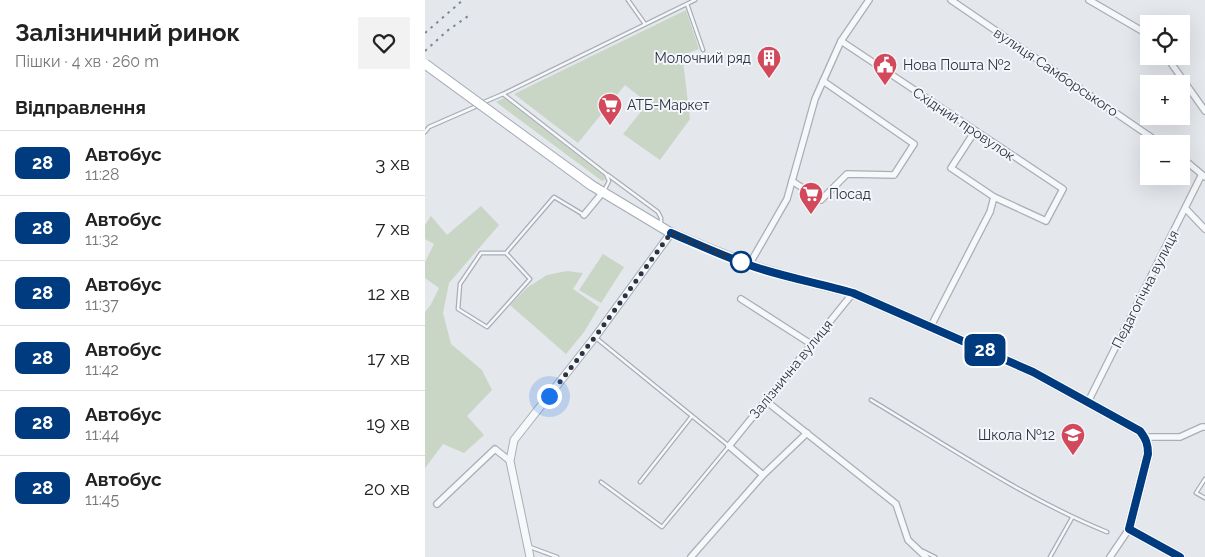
<!DOCTYPE html>
<html lang="uk">
<head>
<meta charset="utf-8">
<style>
	body { margin:0; font-family:Raleway,sans-serif; background:#f2f2f2; color:#222; height:100vh; display:flex; flex-direction:column; font-size:19px; white-space:nowrap }
	* { box-sizing:border-box; margin:0 }
	p { font-size:16px; color:#767676 }
	.icon { flex:none; width:28px; height:28px; fill:none; stroke:currentColor; stroke-width:2; stroke-linecap:round; stroke-linejoin:round }
	.map { position:relative; flex:1; overflow:hidden }
	.sheet { display:flex; flex-direction:column; background:#fff; width:425px }
	.sheet>* { flex:none }
	.badge { padding:0 10px; border-radius:8px; font-size:18px; line-height:32px }
	.controls { position:absolute; left:715px; top:15px; display:grid; gap:10px }
	.controls a { display:grid; place-items:center; width:50px; height:50px; border-radius:0px; background:#fff; box-shadow:0 5px 20px #0002; font-size:25px }
	.you { position:absolute; width:25px; height:25px; margin:-12px; border:4px solid #fff; border-radius:50%; background:#1a73e8; box-shadow:0 0 0 8px #1a73e833 }
	.map>.badge { position:absolute; translate:-50% -50%; box-shadow:0 0 0 2px #fff }
	h2 { padding:0 15px; font-size:19px; line-height:45px }
	.round { display:grid; place-items:center; flex:none; width:52px; height:52px; border-radius:0px; background:#f2f2f2 }
	.overview { display:flex; align-items:center; justify-content:space-between; height:85px; padding:0 15px }
	h1 { font-size:24px; font-weight:700; line-height:38px }
	ul { padding:0; list-style:none }
	li { display:flex; align-items:center; gap:15px; height:65px; padding:0 15px; border-top:1px solid #e0e0e0 }
	li div { flex:1 }
	li b { display:block; font-size:19px }
	li em { font-style:normal }
	li .badge { min-width:55px; font-weight:700; text-align:center }
	main { display:flex; flex:1; min-height:0 }
	.map>svg:first-child { display:block }
</style>
</head>
<body>
<main>
<section class="sheet">
<div class="overview"><div><h1>Залізничний ринок</h1><p>Пішки · 4 хв · 260 m</p></div><a class="round"><svg class="icon" aria-label="heart" viewBox="0 0 24 24"><path d="M12 20l-8-8c-3-5 5-10 8-4 3-6 11-1 8 4z"/></svg></a></div>
<h2>Відправлення</h2>
<ul>
<li><span class="badge" style="background:#003b80;color:#fff">28</span><div><b>Автобус</b><p>11:28</p></div><em>3 хв</em></li>
<li><span class="badge" style="background:#003b80;color:#fff">28</span><div><b>Автобус</b><p>11:32</p></div><em>7 хв</em></li>
<li><span class="badge" style="background:#003b80;color:#fff">28</span><div><b>Автобус</b><p>11:37</p></div><em>12 хв</em></li>
<li><span class="badge" style="background:#003b80;color:#fff">28</span><div><b>Автобус</b><p>11:42</p></div><em>17 хв</em></li>
<li><span class="badge" style="background:#003b80;color:#fff">28</span><div><b>Автобус</b><p>11:44</p></div><em>19 хв</em></li>
<li><span class="badge" style="background:#003b80;color:#fff">28</span><div><b>Автобус</b><p>11:45</p></div><em>20 хв</em></li>
</ul>
</section>
<div class="map">
<svg width="780" height="557" viewBox="0 0 780 557">
	<rect width="100%" height="100%" fill="#e4e7ec"/>
	<!-- green -->
	<g fill="#c9d6c5">
		<path d="M261 10 274 49 261 54 258 61 265 119 235 160 198 134 223 103 200 85 153 143 89 94Z"/>
		<path d="M79 98 179 176 180 180 177 181 71 102Z"/>
		<path d="M56 206 74 225 24 283 18 313 26 344 57 370 67 390 42 416 59 435 39 453 18 444 0 468V312L5 306 14 288 0 278V262L9 244 0 239V225L6 216 22 235Z"/>
		<path d="M178 254 199 267 176 303 154 290Z"/>
		<path d="M142 271 158 273 148 289 174 307 159 332 141 354 85 305 103 287 122 275Z"/>
	</g>
	<g fill="none" stroke-linecap="round" stroke-linejoin="round">
		<defs>
			<g id="service">
				<path d="M203 0 220 24"/>
				<path d="M262 4 278 50"/>
				<path d="M57 103 78 94"/>
				<path d="M0 132 4 127 52 106"/>
				<path d="M183 175 233 212 236 218V225"/>
				<path d="M179 191 184 181 181 174 78 94 270 0"/>
				<path d="M81 253H56L35 284 33 309 62 327 105 279 81 253 129 197 159 215"/>
				<path d="M171 338 304 446 237 527 176 482"/>
				<path d="M446 400C523 446 599 498 682 532"/>
				<path d="M780 479 771 493 780 498"/>
				<path d="M215 482 267 416"/>
				<path d="M105 547 132 557"/>
				<path d="M498 551 510 557"/>
				<path d="M625 557 647 518"/>
			</g>
			<g id="minor">
				<path d="M526 0 736 144"/>
				<path d="M664 0 724 35"/>
				<path d="M416 41 638 189 621 221 569 197"/>
				<path d="M741 56 780 111"/>
				<path d="M756 157 780 177"/>
				<path d="M367 181 396 200 422 174 469 175 489 144 398 81"/>
				<path d="M761 209 780 229"/>
				<path d="M159 215 178 192"/>
				<path d="M324 265 362 199 390 99 416 41 444 0"/>
				<path d="M316 299 386 344"/>
				<path d="M506 326 565 212 569 197 526 168 550 131"/>
				<path d="M341 401 471 504 483 540 501 557"/>
				<path d="M663 402 776 176"/>
				<path d="M720 437H755L777 427H780"/>
				<path d="M338 475 304 446 428 293"/>
				<path d="M12 504 70 449 85 461"/>
				<path d="M266 557 338 475 382 433"/>
				<path d="M685 557 704 529"/>
			</g>
			<path id="tertiary" d="M105 557 85 461 89 440 170 337 246 233"/>
			<path id="primary" d="M166 185 246 233 324 265 361 276 428 293 608 372 715 431C721 439 723 444 723 454L704 529 755 557"/>
		</defs>
		<!-- service casing -->
		<use href="#service" stroke="#a9aeb7" stroke-width="5"/>
		<!-- minor casing -->
		<use href="#minor" stroke="#a9aeb7" stroke-width="8"/>
		<!-- tertiary casing -->
		<use href="#tertiary" stroke="#a9aeb7" stroke-width="9"/>
		<!-- primary casing -->
		<use href="#primary" stroke="#a3abb8" stroke-width="11"/>
		<!-- service -->
		<use href="#service" stroke="#f7f8fa" stroke-width="2.5"/>
		<!-- minor -->
		<use href="#minor" stroke="#f7f8fa" stroke-width="5.5"/>
		<!-- tertiary -->
		<use href="#tertiary" stroke="#f7f8fa" stroke-width="7"/>
		<!-- primary -->
		<use href="#primary" stroke="#fff" stroke-width="9"/>
		<!-- rail -->
		<g stroke="#7d8696" stroke-width="2" stroke-dasharray="2.5 5" stroke-linecap="butt">
			<path d="M0 33 38 0"/>
			<path d="M0 51 22 31 46 14"/>
		</g>
		<defs>
			<path id="primary-bridge" d="M0 64 166 185"/>
		</defs>
		<!-- primary-bridge casing -->
		<use href="#primary-bridge" stroke="#a3abb8" stroke-width="11" stroke-linecap="butt"/>
		<!-- primary-bridge -->
		<use href="#primary-bridge" stroke="#fff" stroke-width="9"/>
	</g>
	<g fill="none" stroke-linecap="round" stroke-linejoin="round">
		<defs>
			<path id="line" d="M246 233C272 244 298 256 324 265 358 277 394 283 428 293L608 372 715 431C721 439 723 444 723 454L704 529 755 557"/>
		</defs>
		<!-- line casing -->
		<use href="#line" stroke="#fff" stroke-width="11"/>
		<!-- line -->
		<use href="#line" stroke="#003b80" stroke-width="8"/>
		<!-- walk -->
		<path stroke="#2b3445" stroke-width="5" stroke-dasharray="0 9" d="M124 396 170 337 246 233 316 262"/>
	</g>
	<!-- icons -->
	<defs>
		<symbol id="building-pin" viewBox="-11 -11 22 30"><path d="M0 17L-7.5 6A9.5 9.5 0 1 1 7.5 6Z" fill="#d1495b" stroke="#f4f6f9"/><path d="M-4-6H4V6H1V3H-1V6H-4ZM-2.5-4.3h1.7v1.8h-1.7ZM.8-4.3h1.7v1.8H.8ZM-2.5-1h1.7V.8h-1.7ZM.8-1h1.7V.8H.8Z" fill="#fff"/></symbol>
		<symbol id="civic-pin" viewBox="-11 -11 22 30"><path d="M0 17L-7.5 6A9.5 9.5 0 1 1 7.5 6Z" fill="#d1495b" stroke="#f4f6f9"/><path d="M-.6-6.5H3V-4.5H.6V-3L4-1V1h2V6H-6V1h2V-1L-.6-3ZM-1.2 2.5V6h2.4V2.5Z" fill="#fff"/></symbol>
		<symbol id="supermarket-pin" viewBox="-11 -11 22 30"><path d="M0 17L-7.5 6A9.5 9.5 0 1 1 7.5 6Z" fill="#d1495b" stroke="#f4f6f9"/><path d="M-6-5.5h2.5l.6 2H6L4.5 2H-2.5L-4.4-4H-6ZM-1.5 3.2a1.3 1.3 0 1 0 .1 0ZM3 3.2a1.3 1.3 0 1 0 .1 0Z" fill="#fff"/></symbol>
		<symbol id="school-pin" viewBox="-11 -11 22 30"><path d="M0 17L-7.5 6A9.5 9.5 0 1 1 7.5 6Z" fill="#d1495b" stroke="#f4f6f9"/><path d="M0-5L7-2L0 1L-7-2ZM-4 1L0 2.5L4 1V4Q0 6-4 4Z" fill="#fff"/></symbol>
	</defs>
	<g fill-rule="evenodd">
		<use href="#building-pin" x="330" y="44" width="28" height="38"/>
		<use href="#civic-pin" x="446" y="51" width="28" height="38"/>
		<use href="#supermarket-pin" x="171" y="91" width="28" height="38"/>
		<use href="#supermarket-pin" x="372" y="180" width="28" height="38"/>
		<use href="#school-pin" x="634" y="421" width="28" height="38"/>
	</g>
	<!-- markers -->
	<circle fill="#fff" stroke="#003b80" stroke-width="2.5" cx="316" cy="262" r="10"/>
	<g text-anchor="middle" dominant-baseline="central" stroke-width="4" stroke-linejoin="round" paint-order="stroke">
		<!-- poi labels -->
		<g font-size="14" fill="#2b3445" stroke="#f4f6f9" text-anchor="start">
			<text x="326" y="58" text-anchor="end">Молочний ряд</text>
			<text x="478" y="65">Нова Пошта №2</text>
			<text x="202" y="105">АТБ-Маркет</text>
			<text x="404" y="194">Посад</text>
			<text x="630" y="435" text-anchor="end">Школа №12</text>
		</g>
		<!-- street labels -->
		<g font-size="14" fill="#2b3445" stroke="#f4f6f9">
			<text transform="translate(631 72) rotate(34)">вулиця Самборського</text>
			<text transform="translate(539 124) rotate(34)">Східний провулок</text>
			<text transform="translate(720 289) rotate(-63)">Педагогічна вулиця</text>
			<text transform="translate(366 369) rotate(-51)">Залізнична вулиця</text>
		</g>
	</g>
</svg>
<div class="controls">
<a><svg class="icon" aria-label="locate" viewBox="0 0 24 24"><circle cx="12" cy="12" r="6"/><path d="M12 2v4M12 18v4M2 12h4M18 12h4"/></svg></a>
<a>+</a>
<a>−</a>
</div>
<div class="you" style="left:124px;top:396px"></div>
<b class="badge" style="left:560px;top:350px;background:#003b80;color:#fff">28</b>
</div>
</main>
</body>
</html>
